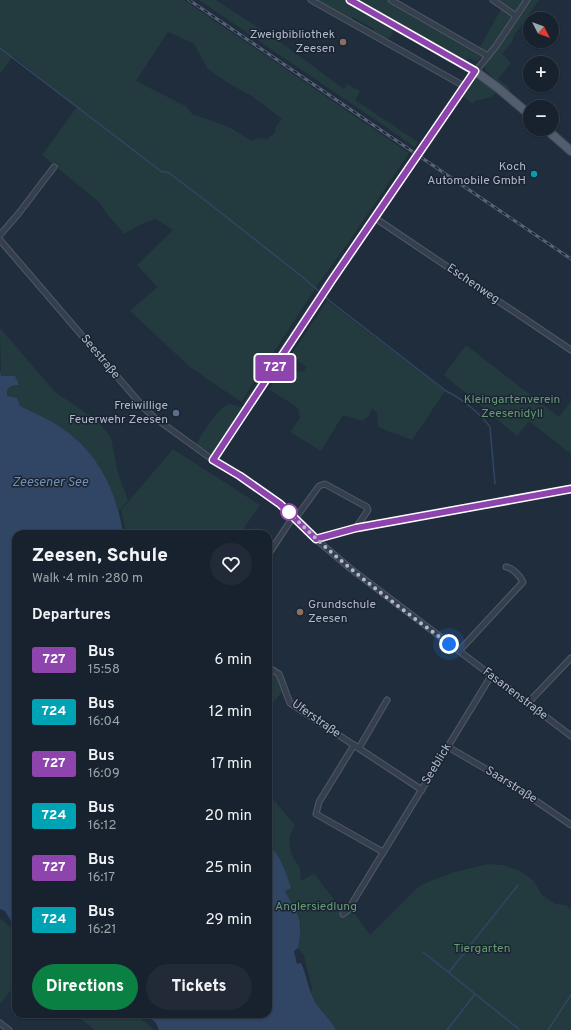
<!DOCTYPE html>
<html lang="en">
<head>
<meta charset="utf-8">
<style>
	body { margin:0; font-family:Overpass,sans-serif; background:#212a36; color:#f1f3f6; height:100vh; display:flex; flex-direction:column; font-size:15px; white-space:nowrap }
	* { box-sizing:border-box; margin:0 }
	p { font-size:13px; color:#9fa4aa }
	.icon { flex:none; width:22px; height:22px; fill:none; stroke:currentColor; stroke-width:2; stroke-linecap:round; stroke-linejoin:round }
	.map { position:relative; flex:1; overflow:hidden }
	.drawer { position:absolute; left:12px; top:530px; width:260px; height:488px; display:flex; flex-direction:column; background:#18222e; border-radius:12px; box-shadow:0 1px 3px #0004,0 0 0 1px #363f4a }
	.drawer>* { flex:none }
	.badge { padding:0 8px; border-radius:3px; font-size:14px; line-height:26px }
	.needle { width:26px; rotate:132deg }
	.tools { position:absolute; left:523px; top:12px; display:grid; gap:8px }
	.tools a { display:grid; place-items:center; width:36px; height:36px; border-radius:50%; background:#18222e; box-shadow:0 1px 3px #0004,0 0 0 1px #363f4a; font-size:20px }
	.you { position:absolute; width:20px; height:20px; margin:-10px; border:3px solid #fff; border-radius:50%; background:#1a73e8; box-shadow:0 0 0 6px #1a73e833 }
	.map>.badge { position:absolute; translate:-50% -50%; box-shadow:0 0 0 2px #fff }
	h2 { padding:0 20px; font-size:15px; line-height:36px }
	.round { display:grid; place-items:center; flex:none; width:42px; height:42px; border-radius:21px; background:#212a36 }
	.headline { display:flex; align-items:center; justify-content:space-between; height:68px; padding:0 20px }
	h1 { font-size:19px; font-weight:800; line-height:30px }
	.cta { display:flex; gap:8px; margin-top:auto; padding:8px 20px }
	.cta a { flex:1; height:46px; border-radius:24px; background:#0b8043; color:#fff; font-size:16px; font-weight:800; line-height:46px; text-align:center }
	.cta a+a { background:#212a36; color:#f1f3f6 }
	ul { padding:0; list-style:none }
	li { display:flex; align-items:center; gap:12px; height:52px; padding:0 20px }
	li div { flex:1 }
	li b { display:block; font-size:15px }
	li em { font-style:normal }
	li .badge { min-width:44px; font-weight:700; text-align:center }
	.map>svg:first-child { display:block }
</style>
</head>
<body>
<div class="map">
<svg width="571" height="1030" viewBox="0 0 571 1030">
	<rect width="100%" height="100%" fill="#202d3d"/>
	<!-- green -->
	<g fill="#233b3e" fill-rule="evenodd">
		<path d="M0 0H184L409 153 346 246 341 252 317 286 241 402 190 367 130 311 157 287 137 265 173 230 156 219 142 224 124 234 108 215 100 203 42 155 77 107 13 56 0 74ZM168 32 194 44 208 69 231 85 252 96 282 119 276 126 275 133 267 139 256 138 252 141 229 127 192 114 187 107 136 81Z"/>
		<path d="M199 0H216L283 44 344 89 347 84 360 91 355 100 418 142 415 147Z"/>
		<path d="M314 0H345L391 26C393 30 393 34 390 38H385L373 31 374 29 353 17 351 20Z"/>
		<path d="M355 0H386L483 56 477 61 468 58 466 60 443 50Z"/>
		<path d="M499 0H539L513 37V41L502 54 511 63 498 79 508 86 510 92 517 98 515 101C504 90 496 79 485 70V64L507 34 503 31 488 54 479 49 504 4Z"/>
		<path d="M474 77 479 78 497 92 492 97 475 101 473 104 461 95Z"/>
		<path d="M344 253 346 255 323 292 319 289Z"/>
		<path d="M317 293 320 295 249 402 246 404 243 403Z"/>
		<path d="M327 301 445 391 412 440 378 427 377 413 372 408 369 416 362 421 343 415 321 451 290 432 300 418 298 408 269 389 285 365 296 372 304 371 306 367 291 355Z"/>
		<path d="M0 328 55 392 99 422 111 438 118 474 128 500 119 511 117 505 98 465 45 418 20 406 7 396V390L11 386 19 385 1 376Z"/>
		<path d="M466 345 559 417 571 401V454L529 421 517 436 444 375Z"/>
		<path d="M229 404 244 408 213 455 196 444C204 432 216 409 229 404Z"/>
		<path d="M173 449 260 505 240 534H126L121 510Z"/>
		<path d="M268 667 279 674 284 689 268 709Z"/>
		<path d="M268 794 295 825 289 838 291 854 300 868 301 881 314 873 341 909 343 914 348 904 370 935 418 887 430 881 455 872 488 864 503 865 520 871 534 881 542 895 555 904 566 905 571 909V1030H294L312 989 304 956 298 948 301 927 285 891 291 888 274 849 268 844Z"/>
		<path d="M0 918 16 932V984L0 1004Z"/>
		<path d="M75 1014H124V1017L129 1018 131 1014H133L145 1022 154 1030H95Z"/>
	</g>
	<!-- water -->
	<g fill="#314664">
		<path d="M0 369 1 376H15L19 385 11 386 7 390V396L17 398 20 406C37 414 57 423 71 435 101 459 118 496 123 534H16V926L11 921 5 911 0 909Z"/>
		<path d="M268 844C280 854 286 873 291 888L285 891C298 916 304 918 298 948L294 951 297 964 301 963C307 975 308 990 315 1002 321 1012 330 1019 336 1030H159L156 1023 145 1014H268Z"/>
	</g>
	<g fill="none" stroke-linecap="round" stroke-linejoin="round">
		<!-- stream -->
		<g stroke="#314664" stroke-width="1.5">
			<path d="M0 48 162 172H168L215 208 305 279 331 302 446 391C461 398 481 414 490 427L495 484"/>
			<path d="M423 952 520 1030"/>
			<path d="M449 972 518 885"/>
			<path d="M447 1030 475 994"/>
			<path d="M548 1030 571 995"/>
		</g>
		<defs>
			<g id="minor">
				<path d="M311 0 464 86"/>
				<path d="M391 0 488 56"/>
				<path d="M493 0 516 16"/>
				<path d="M375 218 571 350"/>
				<path d="M0 235 19 213 54 167"/>
				<path d="M0 240 145 409 155 418 213 460 240 476 280 504 311 535 351 569 571 736"/>
				<path d="M213 460 325 292 464 86 496 46 527 0"/>
				<path d="M295 519 319 486 325 484 367 507 368 510 356 528"/>
				<path d="M316 539 356 528 571 489"/>
				<path d="M268 555 293 517"/>
				<path d="M459 651 523 582C520 576 513 568 506 567"/>
				<path d="M268 667 279 674 290 703 422 790"/>
				<path d="M528 703 571 658"/>
				<path d="M354 745 319 802 316 814 383 852"/>
				<path d="M448 747 510 783 571 825"/>
				<path d="M359 748 387 700"/>
				<path d="M343 914 348 910 491 676"/>
				<path d="M0 1023 9 1030"/>
			</g>
			<g id="primary">
				<path d="M350 0 475 71 498 88 530 115"/>
				<path d="M546 129 571 151"/>
			</g>
		</defs>
		<!-- minor casing -->
		<use href="#minor" stroke="#505968" stroke-width="7"/>
		<!-- primary casing -->
		<use href="#primary" stroke="#3e4856" stroke-width="10"/>
		<!-- minor -->
		<use href="#minor" stroke="#353f4d" stroke-width="5"/>
		<!-- primary -->
		<use href="#primary" stroke="#525e6d" stroke-width="8"/>
		<defs>
			<path id="rail" d="M189 0 571 259"/>
		</defs>
		<!-- rail casing -->
		<use href="#rail" stroke="#566275" stroke-width="3"/>
		<!-- rail -->
		<use href="#rail" stroke="#1a2432" stroke-width="1.5" stroke-dasharray="4.5" stroke-linecap="butt"/>
	</g>
	<g fill="none" stroke-linecap="round" stroke-linejoin="round">
		<defs>
			<path id="line" d="M350 0 475 71 332 280 213 460 240 476 280 504 316 539 356 528 571 489"/>
		</defs>
		<!-- line casing -->
		<use href="#line" stroke="#fff" stroke-width="9"/>
		<!-- line -->
		<use href="#line" stroke="#8e44ad" stroke-width="6"/>
		<!-- walk -->
		<path stroke="#b0b9c9" stroke-width="4" stroke-dasharray="0 7.2" d="M289 512C337 562 394 603 449 644"/>
	</g>
	<!-- markers -->
	<g fill="#8d6e63" stroke="#1a2432" stroke-width="1.5">
		<circle cx="343" cy="42" r="4"/>
		<circle cx="300" cy="612" r="4"/>
	</g>
	<circle fill="#0f9aa8" stroke="#1a2432" stroke-width="1.5" cx="534" cy="174" r="4"/>
	<circle fill="#5c6f8a" stroke="#1a2432" stroke-width="1.5" cx="176" cy="413" r="4"/>
	<circle fill="#fff" stroke="#8e44ad" stroke-width="2" cx="289" cy="512" r="8"/>
	<g text-anchor="middle" dominant-baseline="central" stroke-width="3" stroke-linejoin="round" paint-order="stroke">
		<!-- poi labels -->
		<g font-size="12" fill="#b0b9c9" stroke="#1a2432" text-anchor="end">
			<text x="335" y="35">Zweigbibliothek<tspan x="335" dy="14">Zeesen</tspan></text>
			<text x="526" y="167">Koch<tspan x="526" dy="14">Automobile GmbH</tspan></text>
			<text x="168" y="406">Freiwillige<tspan x="168" dy="14">Feuerwehr Zeesen</tspan></text>
			<text x="308" y="605" text-anchor="start">Grundschule<tspan x="308" dy="14">Zeesen</tspan></text>
		</g>
		<!-- street labels -->
		<g font-size="12" fill="#b0b9c9" stroke="#1a2432">
			<text transform="translate(473 284) rotate(34)">Eschenweg</text>
			<text transform="translate(100 357) rotate(50)">Seestraße</text>
			<text transform="translate(515 694) rotate(37)">Fasanenstraße</text>
			<text transform="translate(316 719) rotate(35)">Uferstraße</text>
			<text transform="translate(437 764) rotate(-59)">Seeblick</text>
			<text transform="translate(511 785) rotate(32)">Saarstraße</text>
		</g>
		<!-- park labels -->
		<g font-size="12" fill="#659c72" stroke="#1a2432">
			<text x="512" y="400">Kleingartenverein<tspan x="512" dy="14">Zeesenidyll</tspan></text>
			<text x="316" y="907">Anglersiedlung</text>
			<text x="482" y="949">Tiergarten</text>
		</g>
		<!-- water labels -->
		<g font-size="13" font-style="italic" fill="#758fb3" stroke="#1a2432">
			<text x="50" y="483">Zeesener See</text>
		</g>
	</g>
</svg>
<div class="tools">
<a><svg class="needle" viewBox="-14 -14 28 28"><path d="M0-13l5 13h-10z" fill="#e53935"/><path d="M0 13l5-13h-10z" fill="#9fa4aa"/></svg></a>
<a>+</a>
<a>−</a>
</div>
<div class="you" style="left:449px;top:644px"></div>
<b class="badge" style="left:275px;top:368px;background:#8e44ad;color:#fff">727</b>
<section class="drawer">
<div class="headline"><div><h1>Zeesen, Schule</h1><p>Walk · 4 min · 280 m</p></div><a class="round"><svg class="icon" aria-label="heart" viewBox="0 0 24 24"><path d="M12 20l-8-8c-3-5 5-10 8-4 3-6 11-1 8 4z"/></svg></a></div>
<h2>Departures</h2>
<ul>
<li><span class="badge" style="background:#8e44ad;color:#fff">727</span><div><b>Bus</b><p>15:58</p></div><em>6 min</em></li>
<li><span class="badge" style="background:#00a3b4;color:#fff">724</span><div><b>Bus</b><p>16:04</p></div><em>12 min</em></li>
<li><span class="badge" style="background:#8e44ad;color:#fff">727</span><div><b>Bus</b><p>16:09</p></div><em>17 min</em></li>
<li><span class="badge" style="background:#00a3b4;color:#fff">724</span><div><b>Bus</b><p>16:12</p></div><em>20 min</em></li>
<li><span class="badge" style="background:#8e44ad;color:#fff">727</span><div><b>Bus</b><p>16:17</p></div><em>25 min</em></li>
<li><span class="badge" style="background:#00a3b4;color:#fff">724</span><div><b>Bus</b><p>16:21</p></div><em>29 min</em></li>
</ul>
<div class="cta"><a>Directions</a><a>Tickets</a></div>
</section>
</div>
</body>
</html>
